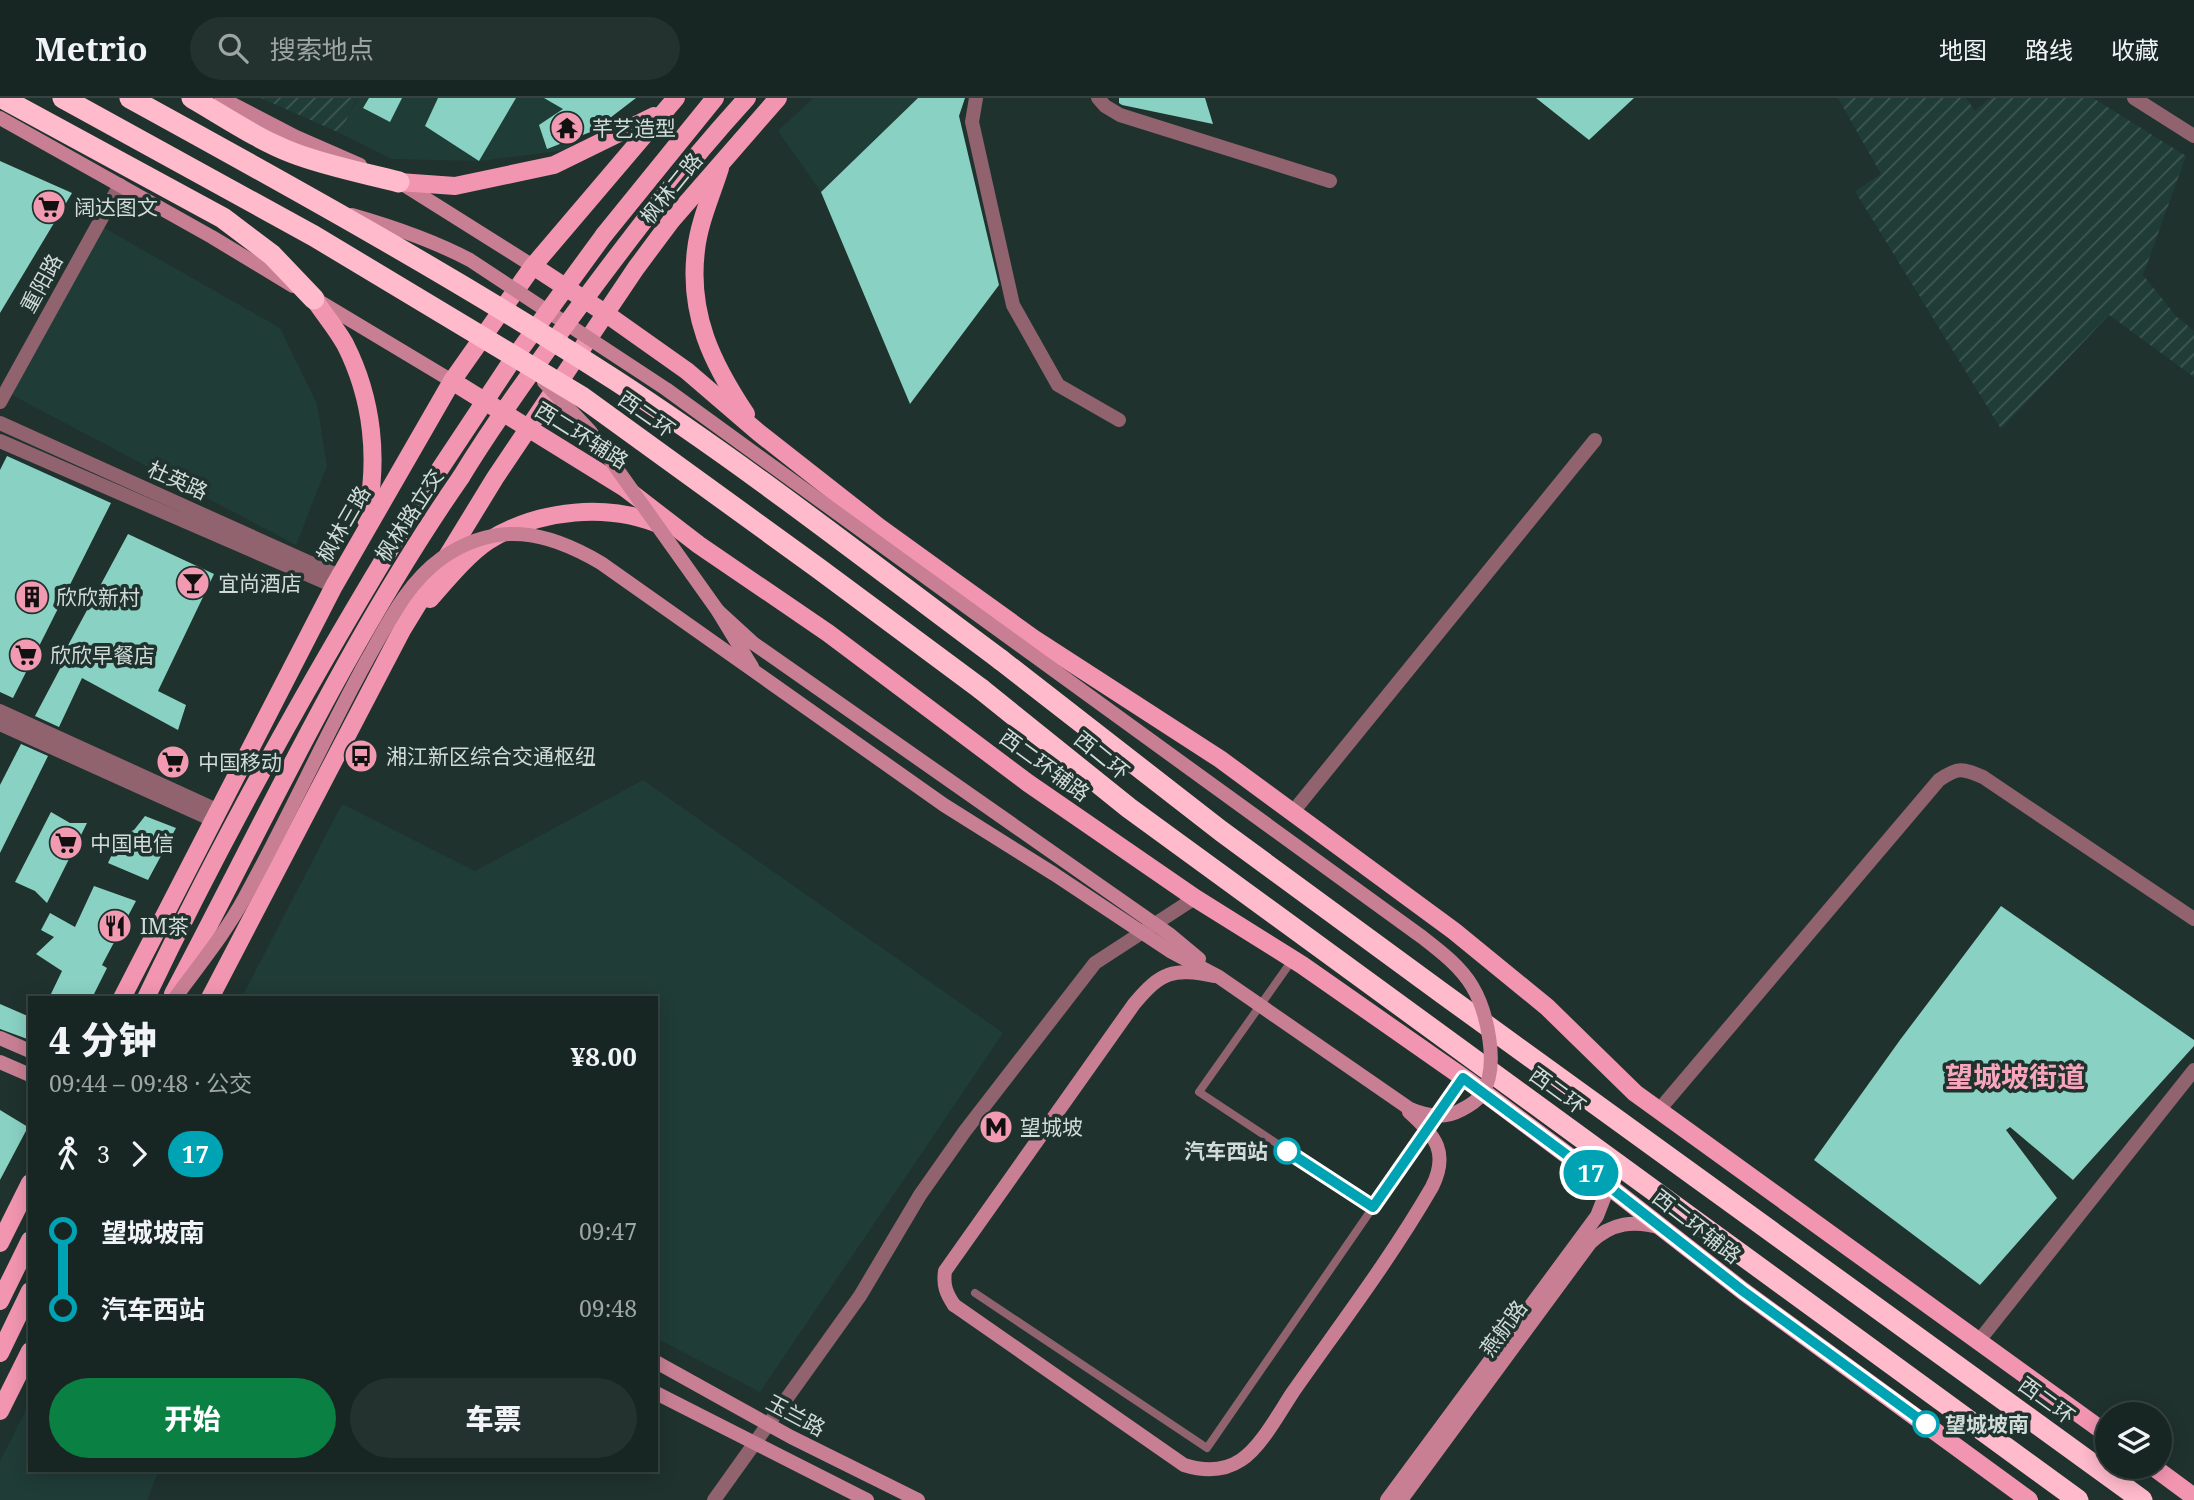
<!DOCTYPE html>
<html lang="zh">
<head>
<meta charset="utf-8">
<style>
	body { margin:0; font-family:"Noto Serif","Noto Sans SC",serif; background:#24322f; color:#f1f3f6; height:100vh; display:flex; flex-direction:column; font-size:26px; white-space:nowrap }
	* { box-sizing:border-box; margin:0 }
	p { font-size:23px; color:#9ea5a5 }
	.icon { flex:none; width:38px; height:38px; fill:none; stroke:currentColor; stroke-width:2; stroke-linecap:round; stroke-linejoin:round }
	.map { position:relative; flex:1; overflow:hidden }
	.sheet { position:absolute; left:28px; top:898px; width:630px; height:476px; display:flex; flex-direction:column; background:#172622; border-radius:0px; box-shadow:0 4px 18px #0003,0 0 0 2px #364340 }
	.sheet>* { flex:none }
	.badge { padding:0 14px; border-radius:23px; font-size:24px; line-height:46px }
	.fabs { position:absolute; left:2095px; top:1304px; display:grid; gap:14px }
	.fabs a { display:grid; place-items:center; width:77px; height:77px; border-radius:50%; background:#172622; box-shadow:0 4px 18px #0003,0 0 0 2px #364340; font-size:35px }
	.map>.badge { position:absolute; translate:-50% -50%; box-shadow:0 0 0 4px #fff }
	.legs { display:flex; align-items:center; gap:10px; height:77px; padding:0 21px; font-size:23px }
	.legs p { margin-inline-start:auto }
	.overview { display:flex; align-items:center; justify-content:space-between; height:119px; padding:0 21px }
	h1 { font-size:38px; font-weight:800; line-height:52px }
	.button { display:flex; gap:14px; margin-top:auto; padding:14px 21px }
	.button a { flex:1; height:80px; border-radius:42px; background:#0b8043; color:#fff; font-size:28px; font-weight:800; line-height:80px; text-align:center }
	.button a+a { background:#24322f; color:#f1f3f6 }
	ul { padding:0 21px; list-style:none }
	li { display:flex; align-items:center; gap:24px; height:77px; font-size:26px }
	li i { display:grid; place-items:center; width:10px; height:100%; margin:0 9px; background:currentColor }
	li i::after { content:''; width:18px; height:18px; margin:-9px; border:5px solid; border-radius:50%; background:#172622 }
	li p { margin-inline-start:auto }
	li:first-child i { background:linear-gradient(#0000 50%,currentColor 0) }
	li:last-child i { background:linear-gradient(currentColor 50%,#0000 0) }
	header { display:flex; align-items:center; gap:42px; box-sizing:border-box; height:98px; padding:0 35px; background:#172622; border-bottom:2px solid #364340 }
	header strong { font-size:33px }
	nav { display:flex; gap:38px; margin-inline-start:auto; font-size:24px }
	.search { width:490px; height:63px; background:#24322f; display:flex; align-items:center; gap:18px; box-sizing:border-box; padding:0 24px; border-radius:38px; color:#9ea5a5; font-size:26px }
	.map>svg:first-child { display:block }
</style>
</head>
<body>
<header>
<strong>Metrio</strong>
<div class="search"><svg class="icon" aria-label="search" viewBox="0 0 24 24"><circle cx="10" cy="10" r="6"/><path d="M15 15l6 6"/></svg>搜索地点</div>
<nav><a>地图</a><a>路线</a><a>收藏</a></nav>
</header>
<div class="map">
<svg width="2194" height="1402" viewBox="0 0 2194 1402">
	<defs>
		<pattern id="industrial-furrows" width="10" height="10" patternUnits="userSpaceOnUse" patternTransform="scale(1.75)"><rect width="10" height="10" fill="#203c37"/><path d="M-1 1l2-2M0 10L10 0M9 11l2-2" fill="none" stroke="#3f5853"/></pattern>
	</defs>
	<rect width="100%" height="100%" fill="#1f322e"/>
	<!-- built -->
	<g fill="#203c37">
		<path d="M358 0H624L567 52 479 63 392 61 340 35Z"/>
		<path d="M813 0H918L821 94 778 33Z"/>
		<path d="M99 127 280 230 317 306 327 368 296 447 12 297Z"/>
		<path d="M643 682 1003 935 760 1294 656 1240V900L242 899 342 706 475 773Z"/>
		<path d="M30 1304V1372H159L147 1402H0V1363Z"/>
	</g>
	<!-- industrial -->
	<g fill="url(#industrial-furrows)">
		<path d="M261 0H357L340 35Z"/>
		<path d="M1838 0H1966L1975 13 1990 0H2093L2186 58 2143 177 2176 218 2194 233V279L2109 217 2001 331 1855 93 1881 76Z"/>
	</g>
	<!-- building -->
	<g fill="#89d2c3">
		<path d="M369 0H402L390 24 363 10Z"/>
		<path d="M438 0H516L479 63 425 28Z"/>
		<path d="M544 0H636L593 33 547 51 539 27 563 11Z"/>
		<path d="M918 0H965L959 18 999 187 910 306 821 94Z"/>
		<path d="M1119 0H1205L1213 26 1122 7 1119 5Z"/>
		<path d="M1536 0H1634L1589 42Z"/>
		<path d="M0 63 72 95 0 215Z"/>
		<path d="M7 358 111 405 13 600 0 594V372Z"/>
		<path d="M128 436 214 476 158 593 186 607 178 632 82 580 59 629 35 618 62 567 58 566Z"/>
		<path d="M21 646 48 658 0 755V687Z"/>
		<path d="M51 714 70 725H87L47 805 35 793 15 784Z"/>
		<path d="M145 718 176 730 148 782 108 765 121 737 134 732Z"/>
		<path d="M94 788 136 803 102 867 107 870 92 900H49L62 873 36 856 54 839 41 832 50 815 75 829Z"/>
		<path d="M2001 808 2194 942V948L2073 1082 2010 1029 2006 1032 2057 1100 1980 1187 1814 1062 1900 942Z"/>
		<path d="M0 906 30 919V942L0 931Z"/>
		<path d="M0 1012 28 1029 0 1082Z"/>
	</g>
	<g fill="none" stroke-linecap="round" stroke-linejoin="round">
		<!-- lane -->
		<g stroke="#90636f" stroke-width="8">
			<path d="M1293 861 1199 994 1373 1109"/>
			<path d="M1436 1018 1463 980"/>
			<path d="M975 1195 1207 1350 1427 1031"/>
		</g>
		<!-- street -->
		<g stroke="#90636f" stroke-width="14">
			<path d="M976 0 972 24 1013 207 1058 287 1119 322"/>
			<path d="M1098 0 1105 8 1120 17 1330 83"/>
			<path d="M2134 0 2194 38"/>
			<path d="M0 304 120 87"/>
			<path d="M0 325 339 478"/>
			<path d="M0 343 334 488"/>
			<path d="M0 613 217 712"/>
			<path d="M0 626 213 722"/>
			<path d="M1292 715 1595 342"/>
			<path d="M1659 1012 1939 682C1958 669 1962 670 1983 679L2194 821"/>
			<path d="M1978 1244 2194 972"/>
			<path d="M714 1402 860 1198 920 1097 965 1033 1095 865 1195 800"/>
		</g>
		<!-- secondary -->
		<g stroke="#c87f94" stroke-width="14">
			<path d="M221 0 296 39 360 67"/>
			<path d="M0 20 212 139 293 188"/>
			<path d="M401 85 533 168"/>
			<path d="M317 202 452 283"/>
			<path d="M0 940 30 953"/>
			<path d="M0 964 30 977"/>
			<path d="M954 1207C946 1195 943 1187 945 1173L1134 906C1162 873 1172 870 1215 878"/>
			<path d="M656 1264 791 1339 918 1402"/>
			<path d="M656 1295 867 1402"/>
			<path d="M1387 1402 1597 1118 1604 1100 1599 1081"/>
			<path d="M1401 1402 1590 1145C1612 1124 1634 1122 1662 1130"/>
		</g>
		<!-- primary -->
		<g stroke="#f295b0" stroke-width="18">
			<path d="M720 70C712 96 699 124 696 152 688 216 712 265 746 316"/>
			<path d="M399 84 455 88 554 67 654 18"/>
			<path d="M604 137 715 0"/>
			<path d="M533 168 605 215 687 273 758 334 879 429 958 486 1033 540 1220 661 1454 833 1547 909 1635 995 2107 1336"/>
			<path d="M314 201C324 216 336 230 345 246 373 301 379 362 366 422"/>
			<path d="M452 283 625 390 699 447 828 535 1028 685 1195 800 1302 867 1471 985 1606 1086 1743 1193 2029 1402"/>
			<path d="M430 501C446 483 468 456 488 443 539 411 609 404 665 429"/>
			<path d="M173 896C265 722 348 542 461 379"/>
			<path d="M122 900 334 488 452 283 533 168 676 0"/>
			<path d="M146 900C229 725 325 556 426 392"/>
			<path d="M210 900 402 532 495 380 636 170 671 123 778 0"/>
			<path d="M0 1145 30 1085"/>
			<path d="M0 1203 30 1142"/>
			<path d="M0 1255 30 1193"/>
			<path d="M0 1313 30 1253"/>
			<path d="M2152 1368 2194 1399"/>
		</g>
		<!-- highway -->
		<g stroke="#ffbacc" stroke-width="21">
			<path d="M2 0 223 120 272 157 314 201"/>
			<path d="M192 0C225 19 257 41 293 55 327 68 364 75 399 84"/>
			<path d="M1001 562 1221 733 1442 895 2142 1402"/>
			<path d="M981 591 1129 710 2078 1402"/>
		</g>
		<!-- secondary-bridge -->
		<g stroke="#c87f94" stroke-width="14">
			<path d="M544 284 590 333 718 513 752 569"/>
			<path d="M718 513 753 545 1169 836 1199 861"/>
			<path d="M175 900C199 867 226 834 245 799 288 721 324 640 367 562 388 525 407 485 442 460 497 422 547 433 601 465L944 707 1054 776 1170 853 1219 879 1410 1011C1426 1018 1445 1021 1461 1012 1469 1008 1477 1003 1482 996 1500 969 1487 913 1472 888 1460 868 1440 853 1422 839L666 291 470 162C432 142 394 129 352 117"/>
			<path d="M954 1207 1184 1367C1203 1373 1223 1374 1241 1362 1261 1349 1279 1315 1293 1294 1340 1227 1391 1160 1432 1089 1449 1055 1436 1038 1409 1014"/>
		</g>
		<!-- primary-bridge -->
		<g stroke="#f295b0" stroke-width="18">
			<path d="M461 379C494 325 532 273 570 221 626 145 683 70 747 0"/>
			<path d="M426 392 509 267 604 137"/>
		</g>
		<!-- highway-bridge -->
		<g stroke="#ffbacc" stroke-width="21">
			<path d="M63 0 314 138 582 299 818 470 981 591"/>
			<path d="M130 0C294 90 458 181 615 282 749 369 874 468 1001 562"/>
		</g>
	</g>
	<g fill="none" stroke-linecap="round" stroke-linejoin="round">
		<defs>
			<path id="line-1" d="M1287 1053 1373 1109 1463 980 1606 1086 1743 1193 1926 1326"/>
		</defs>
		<!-- line-1 casing -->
		<use href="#line-1" stroke="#fff" stroke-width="16"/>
		<!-- line-1 -->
		<use href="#line-1" stroke="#00a3b4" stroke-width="10"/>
	</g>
	<!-- icons -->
	<defs>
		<symbol id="temple-disc" viewBox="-11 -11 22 22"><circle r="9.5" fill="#f19ab2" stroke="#1f322e"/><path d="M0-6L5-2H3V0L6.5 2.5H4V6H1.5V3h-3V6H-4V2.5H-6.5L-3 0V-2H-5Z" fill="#111"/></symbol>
		<symbol id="supermarket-disc" viewBox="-11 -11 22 22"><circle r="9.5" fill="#f19ab2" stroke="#1f322e"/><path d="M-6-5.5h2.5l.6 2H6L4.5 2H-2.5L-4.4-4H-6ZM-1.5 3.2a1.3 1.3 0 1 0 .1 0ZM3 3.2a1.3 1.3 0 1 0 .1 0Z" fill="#111"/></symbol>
		<symbol id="bar-disc" viewBox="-11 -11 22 22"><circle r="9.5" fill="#f19ab2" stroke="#1f322e"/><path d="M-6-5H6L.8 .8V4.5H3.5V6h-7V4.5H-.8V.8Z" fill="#111"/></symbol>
		<symbol id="building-disc" viewBox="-11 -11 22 22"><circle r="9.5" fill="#f19ab2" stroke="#1f322e"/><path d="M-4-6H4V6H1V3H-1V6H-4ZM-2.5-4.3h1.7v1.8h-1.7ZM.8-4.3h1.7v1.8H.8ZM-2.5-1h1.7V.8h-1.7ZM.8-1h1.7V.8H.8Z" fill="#111"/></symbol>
		<symbol id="bus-disc" viewBox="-11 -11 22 22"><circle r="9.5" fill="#f19ab2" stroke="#1f322e"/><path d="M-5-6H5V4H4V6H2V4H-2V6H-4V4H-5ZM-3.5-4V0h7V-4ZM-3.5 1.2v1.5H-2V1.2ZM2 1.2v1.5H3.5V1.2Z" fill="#111"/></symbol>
		<symbol id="restaurant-disc" viewBox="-11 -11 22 22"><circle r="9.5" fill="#f19ab2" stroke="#1f322e"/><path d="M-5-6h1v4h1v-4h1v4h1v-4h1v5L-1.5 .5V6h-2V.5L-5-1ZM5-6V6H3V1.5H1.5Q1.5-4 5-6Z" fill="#111"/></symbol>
		<symbol id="metro-disc" viewBox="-11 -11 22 22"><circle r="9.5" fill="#f19ab2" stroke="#1f322e"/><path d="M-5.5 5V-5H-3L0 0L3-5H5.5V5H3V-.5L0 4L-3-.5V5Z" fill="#111"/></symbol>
	</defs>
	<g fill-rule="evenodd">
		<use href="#temple-disc" x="548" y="11" width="38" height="38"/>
		<use href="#supermarket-disc" x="30" y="90" width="38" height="38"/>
		<use href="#bar-disc" x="174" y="466" width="38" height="38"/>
		<use href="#building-disc" x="13" y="480" width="38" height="38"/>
		<use href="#supermarket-disc" x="7" y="538" width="38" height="38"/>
		<use href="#bus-disc" x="342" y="639" width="38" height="38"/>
		<use href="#supermarket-disc" x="154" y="645" width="38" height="38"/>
		<use href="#supermarket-disc" x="47" y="726" width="38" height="38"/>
		<use href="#restaurant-disc" x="96" y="809" width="38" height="38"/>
		<use href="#metro-disc" x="977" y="1010" width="38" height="38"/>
	</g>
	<!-- markers -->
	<g fill="#fff" stroke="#00a3b4" stroke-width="3.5">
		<circle cx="1287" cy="1053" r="12"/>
		<circle cx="1926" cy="1326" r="12"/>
	</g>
	<g text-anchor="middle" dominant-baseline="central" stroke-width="7" stroke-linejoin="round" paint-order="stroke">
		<!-- poi labels -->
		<g font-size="21" fill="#d1dcd9" stroke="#1f322e" text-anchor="start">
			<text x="592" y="30">芊艺造型</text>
			<text x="74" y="109">阔达图文</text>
			<text x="218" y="485">宜尚酒店</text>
			<text x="56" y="499">欣欣新村</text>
			<text x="50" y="557">欣欣早餐店</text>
			<text x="386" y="658">湘江新区综合交通枢纽</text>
			<text x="198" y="664">中国移动</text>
			<text x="90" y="745">中国电信</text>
			<text x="140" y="828">IM茶</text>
			<text x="1020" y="1029">望城坡</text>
		</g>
		<!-- street labels -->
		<g font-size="21" fill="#d1dcd9" stroke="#1f322e">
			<text transform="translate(671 90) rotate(-51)">枫林二路</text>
			<text transform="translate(41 185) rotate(-61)">重阳路</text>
			<text transform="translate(647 316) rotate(35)">西二环</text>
			<text transform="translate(582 337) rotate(32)">西二环辅路</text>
			<text transform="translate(178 382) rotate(24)">杜英路</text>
			<text transform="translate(409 417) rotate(-57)">枫林路立交</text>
			<text transform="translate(343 426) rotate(-60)">枫林三路</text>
			<text transform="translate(1102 657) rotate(39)">西二环</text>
			<text transform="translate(1045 667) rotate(36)">西二环辅路</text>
			<text transform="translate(1558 992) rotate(36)">西二环</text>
			<text transform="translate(1697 1128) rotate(38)">西二环辅路</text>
			<text transform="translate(1503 1230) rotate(-54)">燕航路</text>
			<text transform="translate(2047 1302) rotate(36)">西二环</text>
			<text transform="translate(796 1317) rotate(28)">玉兰路</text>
		</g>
		<!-- stop labels -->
		<g font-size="21" font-weight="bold" fill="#d1dcd9" stroke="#1f322e" text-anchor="end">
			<text x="1268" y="1053">汽车西站</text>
			<text x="1945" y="1326" text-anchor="start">望城坡南</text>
		</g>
		<!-- district labels -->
		<g font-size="28" font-weight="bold" fill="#f7a6bc" stroke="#1f322e">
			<text x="2015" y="978">望城坡街道</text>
		</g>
	</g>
</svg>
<div class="fabs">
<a><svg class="icon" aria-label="layers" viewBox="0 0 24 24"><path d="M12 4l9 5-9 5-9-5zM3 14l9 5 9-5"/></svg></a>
</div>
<b class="badge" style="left:1591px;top:1075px;background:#00a3b4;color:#fff">17</b>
<section class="sheet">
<div class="overview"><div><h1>4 分钟</h1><p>09:44 – 09:48 · 公交</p></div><b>¥8.00</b></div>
<div class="legs"><svg class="icon" aria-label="walk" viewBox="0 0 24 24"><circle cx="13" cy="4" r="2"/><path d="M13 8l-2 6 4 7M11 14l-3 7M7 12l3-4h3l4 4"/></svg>3<svg class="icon" aria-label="forward" viewBox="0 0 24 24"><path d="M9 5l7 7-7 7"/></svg><b class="badge" style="background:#00a3b4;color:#fff">17</b></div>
<ul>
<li><i style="color:#00a3b4"></i><b>望城坡南</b><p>09:47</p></li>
<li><i style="color:#00a3b4"></i><b>汽车西站</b><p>09:48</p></li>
</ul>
<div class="button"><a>开始</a><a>车票</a></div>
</section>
</div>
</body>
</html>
